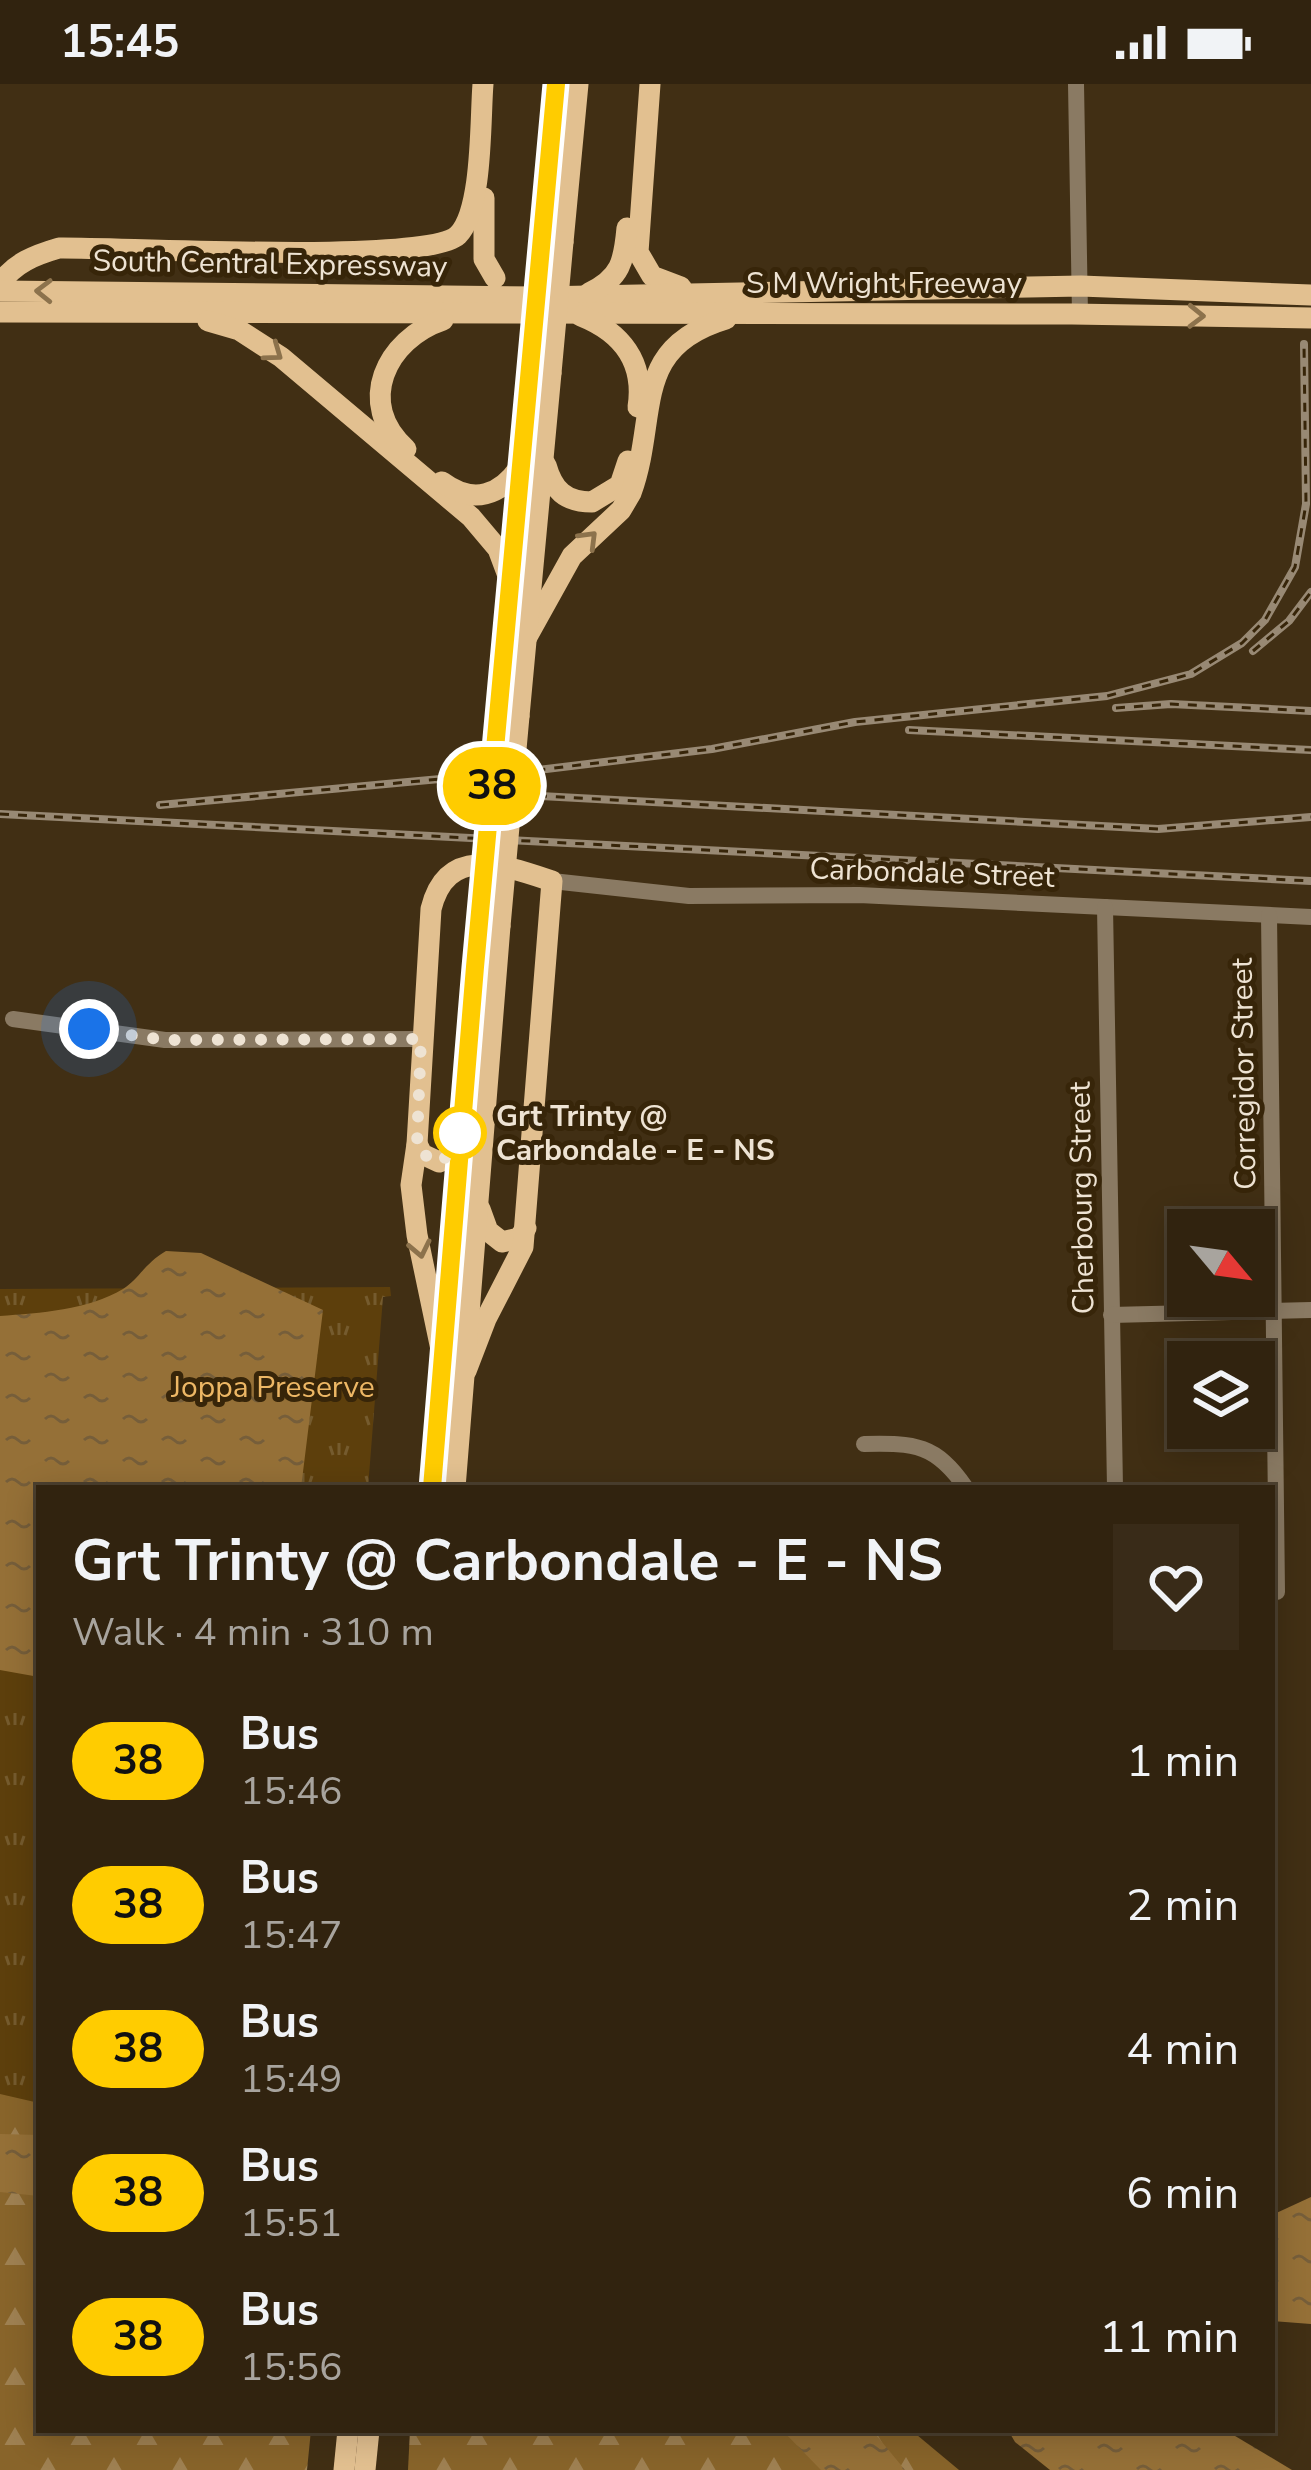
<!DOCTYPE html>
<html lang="en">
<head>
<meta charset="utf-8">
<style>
	body { margin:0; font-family:"Nunito Sans",sans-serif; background:#392b18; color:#f1f3f6; height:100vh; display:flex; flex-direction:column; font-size:45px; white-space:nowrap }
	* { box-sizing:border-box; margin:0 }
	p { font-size:39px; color:#a8a49e }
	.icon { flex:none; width:66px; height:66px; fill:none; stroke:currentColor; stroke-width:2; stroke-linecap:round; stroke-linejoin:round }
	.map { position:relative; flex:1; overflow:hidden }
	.side { position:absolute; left:36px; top:1401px; width:1239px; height:948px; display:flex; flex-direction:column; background:#31230f; border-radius:0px; box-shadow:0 6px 30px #0003,0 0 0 3px #4c402f }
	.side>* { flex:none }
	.badge { padding:0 24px; border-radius:39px; font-size:42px; line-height:78px }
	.needle { width:78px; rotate:119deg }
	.tools { position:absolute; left:1167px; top:1125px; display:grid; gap:24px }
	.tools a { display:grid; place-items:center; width:108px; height:108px; border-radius:0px; background:#31230f; box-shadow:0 6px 30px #0003,0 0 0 3px #4c402f; font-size:60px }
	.you { position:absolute; width:60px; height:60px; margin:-30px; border:9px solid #fff; border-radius:50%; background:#1a73e8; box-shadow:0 0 0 18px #1a73e833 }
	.map>.badge { position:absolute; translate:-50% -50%; box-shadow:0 0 0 6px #fff }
	.round { display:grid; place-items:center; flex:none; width:126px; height:126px; border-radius:0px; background:#392b18 }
	.headline { display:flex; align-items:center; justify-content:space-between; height:204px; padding:0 36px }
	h1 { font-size:57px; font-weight:700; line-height:90px }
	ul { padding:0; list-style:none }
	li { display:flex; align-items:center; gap:36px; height:144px; padding:0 36px }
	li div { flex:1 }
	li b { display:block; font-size:45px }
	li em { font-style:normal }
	li .badge { min-width:132px; font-weight:700; text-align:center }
	.status { display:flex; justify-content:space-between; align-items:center; height:84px; padding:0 60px; background:#31230f; direction:ltr }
	.status svg { height:33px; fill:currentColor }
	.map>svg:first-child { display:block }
</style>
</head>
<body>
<div class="status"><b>15:45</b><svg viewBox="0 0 49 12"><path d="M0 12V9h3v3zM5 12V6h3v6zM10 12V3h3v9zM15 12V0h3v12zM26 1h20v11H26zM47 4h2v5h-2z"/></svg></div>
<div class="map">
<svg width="1311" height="2386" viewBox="0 0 1311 2386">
	<defs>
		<pattern id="forest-firs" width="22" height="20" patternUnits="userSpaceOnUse" patternTransform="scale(3)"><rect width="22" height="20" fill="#88642a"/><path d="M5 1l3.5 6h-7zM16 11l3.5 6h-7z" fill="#9f8152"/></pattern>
		<pattern id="park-tufts" width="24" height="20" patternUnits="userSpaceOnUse" patternTransform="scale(3)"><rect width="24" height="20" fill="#5d3f0c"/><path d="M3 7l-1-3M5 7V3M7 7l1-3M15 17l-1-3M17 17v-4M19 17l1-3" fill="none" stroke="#755b2e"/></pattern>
		<pattern id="water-ripples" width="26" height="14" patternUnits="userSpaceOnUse" patternTransform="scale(3)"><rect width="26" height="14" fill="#957037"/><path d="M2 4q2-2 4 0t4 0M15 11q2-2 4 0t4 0" fill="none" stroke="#765e3a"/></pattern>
	</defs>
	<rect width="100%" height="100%" fill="#412f14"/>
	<!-- forest -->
	<g fill="url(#forest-firs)">
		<path d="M0 1621 39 1630V2346H311L307 2386H0Z"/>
		<path d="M410 2346H911L959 2386H408Z"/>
	</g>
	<!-- park -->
	<path fill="url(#park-tufts)" d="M390 1203 391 1212 383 1213 368 1404H39V2019L0 2010V1205Z"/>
	<!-- water -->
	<g fill="url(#water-ripples)">
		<path d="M166 1167 201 1169 323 1226 301 1404H39V1593L0 1586V1232C40 1229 88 1226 123 1205 139 1195 145 1179 166 1167Z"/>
		<path d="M0 2050 39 2051V2112L0 2108Z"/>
		<path d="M1311 2113V2240L1272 2237V2131Z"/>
		<path d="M782 2346H872L905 2386H821Z"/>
		<path d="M1008 2346H1225L1292 2386H1050L1015 2358Z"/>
	</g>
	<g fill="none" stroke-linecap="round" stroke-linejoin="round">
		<!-- minor -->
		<g stroke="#8a7a63" stroke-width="16">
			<path d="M1076 0 1080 230"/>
			<path d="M552 797 689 812 859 811 1311 833"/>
			<path d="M1105 823 1115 1404"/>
			<path d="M1269 831 1277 1508"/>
			<path d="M13 935 165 956 421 955"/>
			<path d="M1111 1231 1311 1226"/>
			<path d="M864 1360C915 1359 936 1360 966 1404"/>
		</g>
		<!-- major -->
		<g stroke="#e2c090" stroke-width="21">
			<path d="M650 0 638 168 652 192 681 203"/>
			<path d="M484 114V175L495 194"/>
			<path d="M540 157 556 0"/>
			<path d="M563 158 578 0"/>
			<path d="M0 200C14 179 35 171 59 164 121 163 427 181 458 151 483 126 480 36 483 0"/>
			<path d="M0 207 539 213 1081 202 1311 211"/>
			<path d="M589 209C621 194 624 177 627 144"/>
			<path d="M0 228 1072 230 1311 234"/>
			<path d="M581 232C621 248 645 278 638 323"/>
			<path d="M208 237 239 246 281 273 471 433 498 465 510 497"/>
			<path d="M406 365C355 320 386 255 443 236"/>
			<path d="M546 381C553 406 565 418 592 418L620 401 628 377"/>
			<path d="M442 398C473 421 501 412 521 381"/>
			<path d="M527 553 572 472 621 426 631 409C659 332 629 264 726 235"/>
			<path d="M499 631 529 291"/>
			<path d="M519 632 551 289"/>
			<path d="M417 1060 422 1070 439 1078 446 1075 459 1054"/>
			<path d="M480 1125 488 1147 502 1158 519 1154 526 1144"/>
			<path d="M442 1270 417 1151 411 1101 417 1060 431 825C447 760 504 781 552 797L523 1163 486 1235 466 1287"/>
			<path d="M432 1404 478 840"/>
			<path d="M455 1404 500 842"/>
			<path d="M344 2386 348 2346"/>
			<path d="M365 2386 369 2346"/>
		</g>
		<defs>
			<g id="rail">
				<path d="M1253 567 1289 537 1311 508"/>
				<path d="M1116 624 1171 620 1311 627"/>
				<path d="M909 646 1311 666"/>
				<path d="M448 707 1158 745 1311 733"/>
				<path d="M160 721 538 686 712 665 855 638 1107 612 1191 590 1242 559 1265 536 1295 483 1306 420 1304 260"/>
				<path d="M0 730 1311 797"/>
			</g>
		</defs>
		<!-- rail casing -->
		<use href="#rail" stroke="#988974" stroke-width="8"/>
		<!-- rail -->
		<use href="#rail" stroke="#372509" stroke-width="3" stroke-dasharray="9" stroke-linecap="butt"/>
		<!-- major-bridge -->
		<g stroke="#e2c090" stroke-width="21">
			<path d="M551 289 563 158"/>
			<path d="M529 291 540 157"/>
			<path d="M478 840 499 631"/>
			<path d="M500 842 519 632"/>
		</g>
	</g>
	<!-- one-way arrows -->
	<defs><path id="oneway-chevron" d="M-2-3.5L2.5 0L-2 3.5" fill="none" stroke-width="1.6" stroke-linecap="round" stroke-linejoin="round" transform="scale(3)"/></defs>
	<g stroke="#8c724c">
		<use href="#oneway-chevron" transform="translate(44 207) rotate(-179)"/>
		<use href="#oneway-chevron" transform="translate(1196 232) rotate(1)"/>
		<use href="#oneway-chevron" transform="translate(274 269) rotate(36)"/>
		<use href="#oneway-chevron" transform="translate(589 455) rotate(-45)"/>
		<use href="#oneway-chevron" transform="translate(420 1165) rotate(78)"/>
	</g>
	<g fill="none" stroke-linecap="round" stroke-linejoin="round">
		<defs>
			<path id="line" d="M432 1404 475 883 556 0"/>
		</defs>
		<!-- line casing -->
		<use href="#line" stroke="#fff" stroke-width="27"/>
		<!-- line -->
		<use href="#line" stroke="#fc0" stroke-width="18"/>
		<!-- walk -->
		<path stroke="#eee3d3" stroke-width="12" stroke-dasharray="0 21.6" d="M89 945 165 956 421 955 417 1060 422 1070 440 1078 452 1068 460 1049"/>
	</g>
	<!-- markers -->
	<circle fill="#fff" stroke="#fc0" stroke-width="6" cx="460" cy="1049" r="24"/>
	<g text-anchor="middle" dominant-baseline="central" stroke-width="10" stroke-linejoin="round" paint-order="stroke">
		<!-- street labels -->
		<g font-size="30" fill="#eee3d3" stroke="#372509">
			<text transform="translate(270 180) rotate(1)">South Central Expressway</text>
			<text x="884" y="199">S M Wright Freeway</text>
			<text transform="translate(932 789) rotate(2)">Carbondale Street</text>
			<text transform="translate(1244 990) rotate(-91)">Corregidor Street</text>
			<text transform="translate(1082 1114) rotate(-91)">Cherbourg Street</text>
		</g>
		<!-- stop labels -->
		<g font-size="30" font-weight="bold" fill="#eee3d3" stroke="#372509" text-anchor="start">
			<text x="496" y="1032">Grt Trinty @<tspan x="496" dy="34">Carbondale - E - NS</tspan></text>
		</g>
		<!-- park labels -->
		<g font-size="30" fill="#edb765" stroke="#372509">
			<text x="273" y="1303">Joppa Preserve</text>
		</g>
	</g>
</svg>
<div class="tools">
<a><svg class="needle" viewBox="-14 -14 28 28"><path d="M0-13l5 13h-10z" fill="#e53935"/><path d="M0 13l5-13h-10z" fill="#a8a49e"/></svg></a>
<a><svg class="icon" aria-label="layers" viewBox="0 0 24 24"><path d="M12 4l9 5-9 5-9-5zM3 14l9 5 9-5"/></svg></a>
</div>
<div class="you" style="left:89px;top:945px"></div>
<b class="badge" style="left:492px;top:702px;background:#fc0;color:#111">38</b>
<section class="side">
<div class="headline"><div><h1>Grt Trinty @ Carbondale - E - NS</h1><p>Walk · 4 min · 310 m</p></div><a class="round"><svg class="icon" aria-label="heart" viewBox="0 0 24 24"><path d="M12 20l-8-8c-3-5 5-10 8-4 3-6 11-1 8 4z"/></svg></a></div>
<ul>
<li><span class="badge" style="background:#fc0;color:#111">38</span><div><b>Bus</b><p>15:46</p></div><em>1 min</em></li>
<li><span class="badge" style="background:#fc0;color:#111">38</span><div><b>Bus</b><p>15:47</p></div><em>2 min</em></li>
<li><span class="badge" style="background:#fc0;color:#111">38</span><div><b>Bus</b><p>15:49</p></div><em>4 min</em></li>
<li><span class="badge" style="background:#fc0;color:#111">38</span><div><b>Bus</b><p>15:51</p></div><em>6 min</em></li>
<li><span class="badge" style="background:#fc0;color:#111">38</span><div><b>Bus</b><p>15:56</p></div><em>11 min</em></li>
</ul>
</section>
</div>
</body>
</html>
